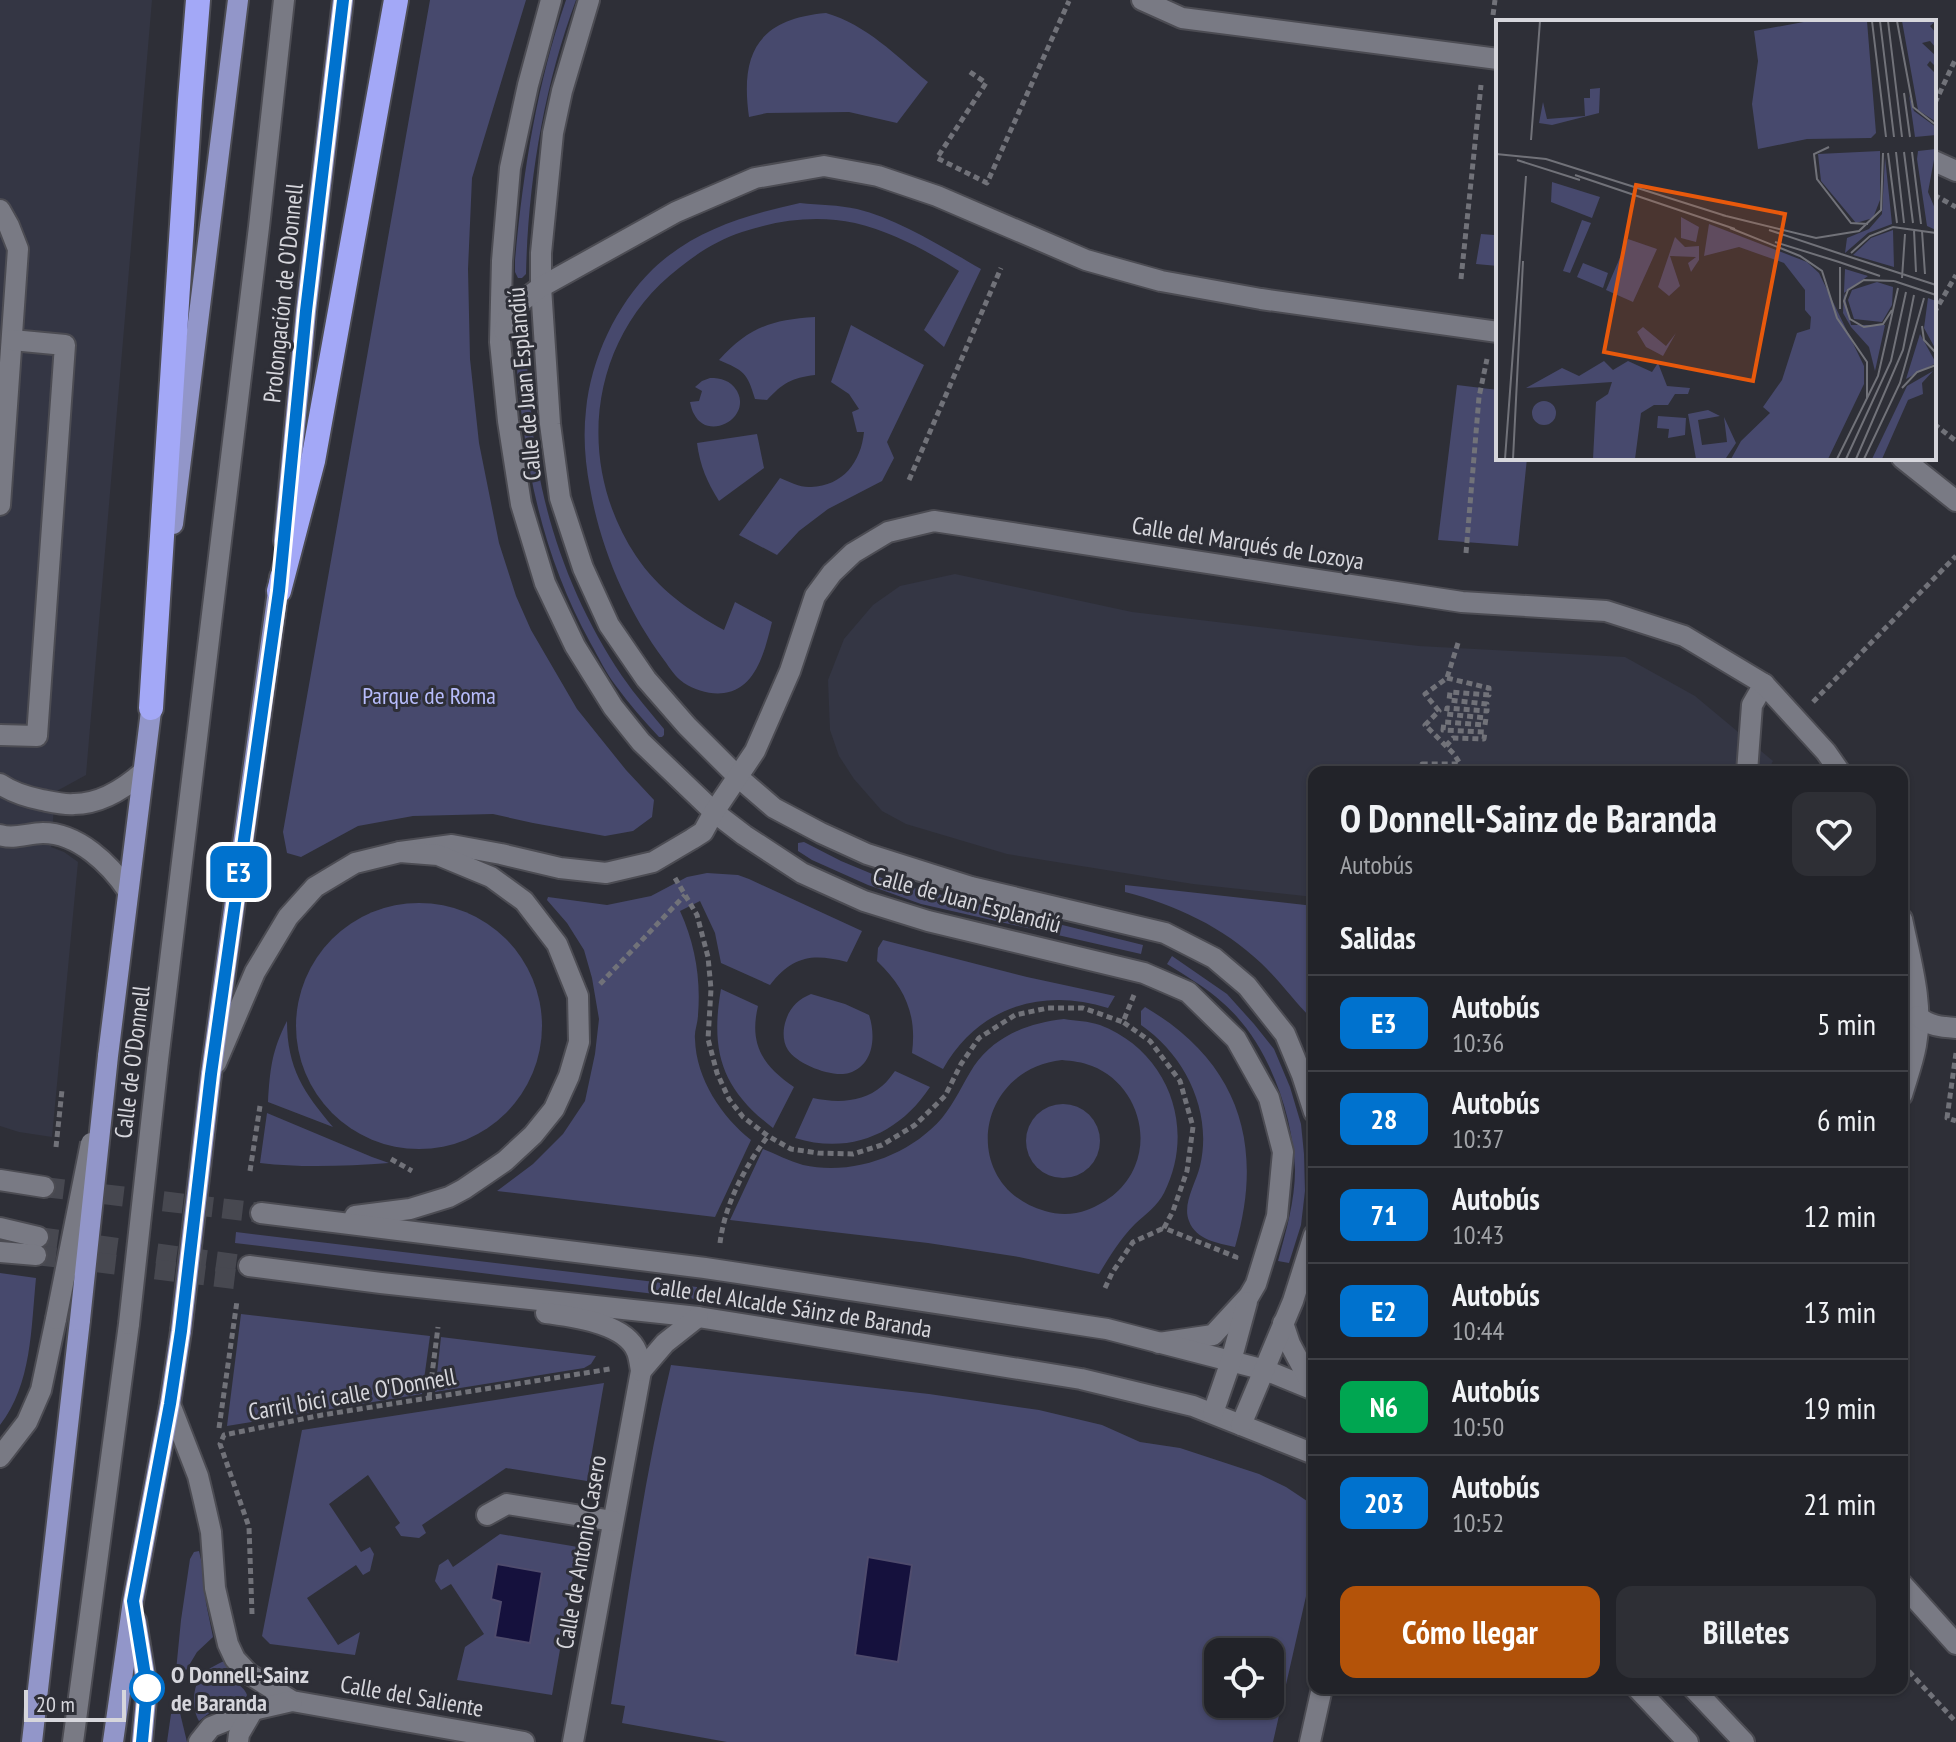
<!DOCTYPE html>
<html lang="es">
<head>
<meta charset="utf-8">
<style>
	body { margin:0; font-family:"PT Sans Narrow",sans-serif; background:#2e2f35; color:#f1f3f6; height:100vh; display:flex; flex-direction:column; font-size:30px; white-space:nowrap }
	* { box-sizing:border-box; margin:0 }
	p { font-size:26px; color:#a2a4a8 }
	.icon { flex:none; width:44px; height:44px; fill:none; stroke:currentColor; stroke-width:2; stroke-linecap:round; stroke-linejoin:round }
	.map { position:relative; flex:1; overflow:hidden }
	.details { position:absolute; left:1308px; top:766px; width:600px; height:928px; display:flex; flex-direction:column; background:#222329; border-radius:16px; box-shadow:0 2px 6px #0004,0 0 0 2px #3f4046 }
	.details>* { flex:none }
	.badge { padding:0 16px; border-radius:12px; font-size:28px; line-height:52px }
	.buttons { position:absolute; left:1204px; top:1638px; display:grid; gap:16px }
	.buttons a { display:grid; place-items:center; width:80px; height:80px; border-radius:16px; background:#222329; box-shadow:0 2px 6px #0004,0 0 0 2px #3f4046; font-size:40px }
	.scale { position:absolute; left:24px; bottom:20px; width:102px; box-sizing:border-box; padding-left:8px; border:4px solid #d6d6dc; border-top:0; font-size:22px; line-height:28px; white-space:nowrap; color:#d6d6dc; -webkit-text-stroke:6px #2e2f37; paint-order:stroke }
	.map>.badge { position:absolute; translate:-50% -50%; box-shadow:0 0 0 4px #fff }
	h2 { padding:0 32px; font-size:30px; line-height:72px }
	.round { display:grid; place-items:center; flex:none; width:84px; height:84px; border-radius:16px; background:#2e2f35 }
	.summary { display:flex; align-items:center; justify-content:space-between; height:136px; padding:0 32px }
	h1 { font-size:38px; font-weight:700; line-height:60px }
	.button { display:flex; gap:16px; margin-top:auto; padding:16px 32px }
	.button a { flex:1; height:92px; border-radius:16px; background:#b45309; color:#fff; font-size:32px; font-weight:700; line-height:92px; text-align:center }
	.button a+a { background:#2e2f35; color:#f1f3f6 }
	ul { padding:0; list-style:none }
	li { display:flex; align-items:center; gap:24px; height:96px; padding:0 32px; border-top:2px solid #3f4046 }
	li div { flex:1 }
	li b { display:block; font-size:30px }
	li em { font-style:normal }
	li .badge { min-width:88px; font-weight:700; text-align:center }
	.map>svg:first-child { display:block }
</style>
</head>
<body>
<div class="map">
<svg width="1956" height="1742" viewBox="0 0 1956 1742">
	<rect width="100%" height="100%" fill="#2e2f37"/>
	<!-- built -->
	<g fill="#343644">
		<path d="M0 0H152L86 775 55 792 51 847 64 852 78 862 52 1137 19 1132 0 1126Z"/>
		<path d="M955 574 1132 612 1419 646 1625 657 1695 696 1773 761 1767 772H1314V897L1193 884 1007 854 906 824 882 811 854 779 839 756 830 730 828 680 844 639 873 605 900 586Z"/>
	</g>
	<!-- green -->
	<g fill="#47496d" fill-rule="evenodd">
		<path d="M430 0H526L472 178 468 269 470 359 479 443 499 543 516 596 531 630 577 709 626 770 654 800 652 817 633 831 605 836 533 823 493 814 413 816 358 826 301 857 287 853 283 832Z"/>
		<path d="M566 0H576C544 86 528 182 526 274L522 278H518L515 272V260C523 172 537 83 566 0Z"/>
		<path d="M826 13C867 25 895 55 928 82L897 123 849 112 767 113 749 117C740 53 758 19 826 13Z"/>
		<path d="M800 203C819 205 839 205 857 209 898 219 944 248 981 269L944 347 924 330 959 271C927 251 893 232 855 223 817 215 778 220 742 232 718 240 699 252 679 268 589 337 574 463 636 556 658 589 689 611 724 630L735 602 772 622C765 649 757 689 724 693 711 695 695 690 684 683 675 677 670 668 664 660 627 610 601 550 590 488 585 462 583 436 586 410 591 359 616 305 653 269 694 230 746 215 800 203Z"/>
		<path d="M1498 205V266L1476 264 1481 234 1494 235Z"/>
		<path d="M815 317V375C791 378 783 383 767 400L755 399C747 372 744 371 719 360 749 327 771 320 815 317Z"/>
		<path d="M851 325 924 365 887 442 894 458 882 481 828 509 799 531 777 555 739 535 780 478C790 482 801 488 811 487 843 486 861 462 864 432H857L852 412 859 409 849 394 831 382Z"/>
		<path d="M519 358 526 359C531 394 531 428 537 463 550 539 579 612 622 676 635 695 650 712 664 729V735L662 737H659C644 721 629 704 616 686 606 673 599 658 591 644 553 575 532 502 523 424 521 407 514 374 519 358Z"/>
		<path d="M710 378C721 378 730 380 737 391 752 418 708 442 694 414 692 411 691 406 690 402L699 401 702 391 695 387 702 381Z"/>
		<path d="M1457 385 1498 390V458H1527L1518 546 1438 540Z"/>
		<path d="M757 434 764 468 719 501C707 482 700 466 697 443Z"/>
		<path d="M804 842 841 861 894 883 1143 945 1141 954 921 904 868 885 812 860 798 851V843Z"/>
		<path d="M707 873 738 875 749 879 862 931 847 962C812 953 793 956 770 985L721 963 715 933 700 901 680 911C695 944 701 978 698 1015 698 1023 694 1031 695 1039 696 1079 722 1117 751 1140L715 1217 497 1191 533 1164 563 1134 585 1101 595 1054 599 1019 592 978 584 950 567 923 547 900 548 897 607 905 651 896 687 877Z"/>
		<path d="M1125 885 1314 906V1018H1311C1294 1001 1279 980 1261 963 1223 927 1176 905 1125 892Z"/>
		<circle cx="419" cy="1026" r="123"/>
		<path d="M883 940 1027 977 1115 996 1108 1008C1042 987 978 1007 943 1069L912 1053C917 1014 905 988 877 961L878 948Z"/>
		<path d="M1172 956 1227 994 1254 1024 1274 1049 1290 1087 1301 1124 1304 1154 1305 1191 1301 1225 1289 1263 1278 1261C1286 1231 1295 1201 1295 1170 1293 1112 1267 1041 1223 1003 1207 988 1186 976 1167 964Z"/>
		<path d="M721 989 758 1006C749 1044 762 1065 794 1087L773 1128C722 1089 710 1052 721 989Z"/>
		<path d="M811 994 845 1004 869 1015C876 1036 874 1065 849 1073 832 1078 797 1064 788 1050 782 1041 783 1028 786 1020 790 1007 799 999 811 994Z"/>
		<path d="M1145 1007C1239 1062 1265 1145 1235 1247 1218 1243 1196 1240 1189 1221 1182 1204 1196 1183 1200 1166 1213 1112 1185 1055 1141 1025V1011Z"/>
		<path d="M1064 1019C1076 1021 1088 1021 1100 1025 1168 1051 1197 1128 1164 1193 1157 1206 1146 1214 1135 1224 1120 1239 1110 1256 1099 1274L1019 1257 928 1243 730 1220 763 1149C776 1154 789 1161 803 1165 852 1176 909 1156 942 1118 955 1102 963 1083 974 1066 995 1036 1028 1023 1064 1019ZM1062 1060C1073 1061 1082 1062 1092 1066 1131 1081 1151 1128 1135 1166 1126 1188 1108 1202 1087 1210 1074 1215 1058 1215 1045 1211 960 1187 973 1070 1062 1060Z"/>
		<path d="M287 1021C287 1068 304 1093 333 1127L268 1102C270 1069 272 1050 287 1021Z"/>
		<path d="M895 1071 930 1087C899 1134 850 1155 795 1138L813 1098C836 1103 863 1103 882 1086 887 1082 891 1076 895 1071Z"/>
		<circle cx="1063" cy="1141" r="37"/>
		<path d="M267 1113 372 1157 389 1163C346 1166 302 1168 260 1163Z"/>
		<path d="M236 1232 697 1287 696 1299 235 1243Z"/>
		<path d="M0 1273 36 1278C31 1328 32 1384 0 1425Z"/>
		<path d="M241 1314 430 1336 422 1394 227 1426Z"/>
		<path d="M441 1337 596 1356 591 1364 584 1368 435 1392Z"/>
		<path d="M671 1365 929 1394 1039 1410 1102 1425 1140 1442 1180 1448 1259 1474 1286 1487 1310 1503 1314 1509V1561L1273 1742H727L622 1723 625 1706 611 1704C629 1591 644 1477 671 1365ZM1218 1652H1270V1704H1218Z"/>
		<path d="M604 1383 587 1481 506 1468 422 1525 426 1533 419 1538 401 1536 395 1527 400 1523 368 1475 329 1504 361 1552 370 1547 374 1554 370 1571 363 1575 356 1565 307 1598 338 1645 360 1632 355 1655 270 1644 262 1636 302 1430Z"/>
		<path d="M500 1534 578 1547 552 1695 457 1680 465 1647 484 1634 451 1584 441 1590 435 1581 439 1565 448 1559 453 1567Z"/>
		<path d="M199 1551 203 1568 206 1603 213 1637 197 1652 185 1672 176 1671 181 1620 190 1559 194 1552Z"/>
		<path d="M224 1661C227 1668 231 1675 236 1682 241 1687 245 1689 247 1695L245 1699 221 1704 199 1721C191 1707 192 1682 206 1671 211 1667 218 1664 224 1661Z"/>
		<path d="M180 1713 187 1742H167L171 1714Z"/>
	</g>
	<!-- water -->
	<g fill="#15113d" stroke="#4f4c6d" stroke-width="2">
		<path d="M868 1557 912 1565 898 1662 855 1655Z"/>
		<path d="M497 1564 542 1572 530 1643 495 1637 501 1602 491 1599Z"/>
	</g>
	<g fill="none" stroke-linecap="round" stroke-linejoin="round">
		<!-- minor-tunnel -->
		<g stroke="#474850" stroke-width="20" stroke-dasharray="20 10" stroke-linecap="butt">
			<path d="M44 1187 261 1213"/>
			<path d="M38 1237 249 1266"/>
			<path d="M36 1255 243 1280"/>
		</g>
		<defs>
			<g id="minor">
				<path d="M551 0 528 85 510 168 502 261 500 342 508 421 521 504 545 583 575 646 613 707 641 742 714 812 744 835 802 873 864 901 928 921 1144 973 1188 992 1236 1039 1269 1098 1283 1152 1277 1216 1256 1284 1249 1296 1213 1335 1159 1343"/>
				<path d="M589 0 562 91 553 133 541 253V287L550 424 560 498 583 568 609 625 646 679 687 726 738 777 774 808 821 833 867 854 971 887 1165 933 1214 958 1247 986 1285 1034 1302 1075 1314 1112"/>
				<path d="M1142 0 1182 18 1498 59"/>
				<path d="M1934 161 1956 171"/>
				<path d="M0 210 9 226 18 249 0 505"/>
				<path d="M504 331 509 315 518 304 541 287 676 212 755 178 824 166 878 176 937 196 1086 260 1161 281 1261 299 1498 332"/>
				<path d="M1902 458 1956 501"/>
				<path d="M0 735 37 736 65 345 12 340"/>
				<path d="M1747 772 1752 705 1764 684"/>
				<path d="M0 784C13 793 27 797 42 800 52 802 64 805 74 804 100 804 125 788 143 772"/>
				<path d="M0 835C14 840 28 833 43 833 78 833 110 864 128 891"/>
				<path d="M400 852 452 845 501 854 560 868 606 873 653 862 692 839 703 832 714 812 755 751 790 671 815 596 832 573 853 553 888 532 934 521 1462 602 1606 611 1684 636 1764 684 1826 752 1840 772"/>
				<path d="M1902 919C1910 959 1924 1004 1916 1045 1913 1062 1907 1078 1902 1095"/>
				<path d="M1918 1016C1928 1026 1942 1027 1956 1028"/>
				<path d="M158 1060 259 227 284 0"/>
				<path d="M216 1063 255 972 288 917 315 887 355 863 400 852 438 855 491 877 524 901 557 944 578 996 579 1042 569 1076 554 1109 533 1135 505 1161 464 1189 449 1197 410 1209 355 1216"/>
				<path d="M0 1180 44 1187"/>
				<path d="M261 1213 705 1268 1107 1329 1265 1370 1314 1390"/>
				<path d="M0 1228 38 1237"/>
				<path d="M0 1252 36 1255"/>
				<path d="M249 1266 381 1283 698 1317 1081 1379 1193 1406 1314 1454"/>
				<path d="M546 1313C573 1317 626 1323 637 1352 639 1357 640 1365 641 1371L573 1742"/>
				<path d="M1283 1323 1290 1344 1314 1389"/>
				<path d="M641 1371 665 1343 698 1317"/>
				<path d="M170 1404 198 1476 203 1497 211 1532 215 1588 228 1644 235 1659 249 1674 292 1701 524 1742"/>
				<path d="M1213 1413 1231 1361 1247 1302"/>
				<path d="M1241 1425 1293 1301 1314 1235"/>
				<path d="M0 1457 27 1422 41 1390 56 1319"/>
				<path d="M487 1515 507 1504 613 1521"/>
				<path d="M1902 1584 1956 1644"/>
				<path d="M1637 1688 1688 1742"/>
				<path d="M1693 1688 1744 1742"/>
				<path d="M73 1742 129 1324"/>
				<path d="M199 1742 211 1727 253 1710 292 1701"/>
				<path d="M238 1742 239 1734 253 1710"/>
				<path d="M1310 1742 1322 1688"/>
			</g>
			<g id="major">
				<path d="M173 524 238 0"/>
				<path d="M284 541 306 311 343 0"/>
				<path d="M108 1056 153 695"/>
				<path d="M211 1074 280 577"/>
				<path d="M136 1621 147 1688 142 1742"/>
				<path d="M32 1742 80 1320"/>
				<path d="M113 1742 133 1601 170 1404 181 1331"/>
			</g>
			<g id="highway">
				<path d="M279 591 313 461 396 0"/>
				<path d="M151 708 190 100 198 0"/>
			</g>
		</defs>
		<!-- minor casing -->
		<use href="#minor" stroke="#4c4c53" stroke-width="24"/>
		<!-- major casing -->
		<use href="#major" stroke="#4c4c53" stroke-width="24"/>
		<!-- highway casing -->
		<use href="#highway" stroke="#4c4c53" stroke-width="28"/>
		<!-- path -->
		<g stroke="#717279" stroke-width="5" stroke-dasharray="6 4" stroke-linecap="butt">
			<path d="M1493 15 1495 0"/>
			<path d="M970 72 986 83 937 158 987 183 1069 1"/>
			<path d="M1935 103 1956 58"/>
			<path d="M1934 195 1956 207"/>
			<path d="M1461 279 1481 85"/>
			<path d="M1934 313 1956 275"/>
			<path d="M1934 424 1956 441"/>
			<path d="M909 480 1001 268"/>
			<path d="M1466 553 1479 397 1487 359"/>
			<path d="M1458 643 1447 678 1425 694 1439 711 1425 725 1454 754 1465 772"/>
			<path d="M1813 702 1956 556"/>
			<path d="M1446 746 1453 738 1484 739 1485 732 1443 730 1444 722 1485 725 1486 718 1446 714 1447 708 1487 711V704L1449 700 1450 692 1489 695V688L1447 678"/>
			<path d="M1433 772 1420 771 1422 764H1459"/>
			<path d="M675 878 697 915 708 957 711 989 708 1039 717 1073 729 1099 743 1117 768 1136 791 1149 818 1153 853 1154 882 1145 915 1125 945 1096 961 1064 979 1038 1015 1015 1048 1008H1083L1123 1022"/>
			<path d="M600 984 685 895"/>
			<path d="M1134 995 1123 1022 1150 1041 1180 1081 1193 1127 1187 1171 1173 1211 1164 1228 1236 1257 1235 1260"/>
			<path d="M1956 1053 1947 1118 1956 1121"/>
			<path d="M56 1147 62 1090"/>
			<path d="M391 1159 412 1171"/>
			<path d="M250 1171 260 1106"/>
			<path d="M720 1243C725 1204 744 1168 768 1136"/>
			<path d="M1105 1288 1112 1273 1133 1242 1164 1228"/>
			<path d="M429 1398 438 1327"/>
			<path d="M219 1428 237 1301"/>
			<path d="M252 1614 249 1527 220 1444 224 1435 322 1415 610 1369"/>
			<path d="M1902 1664 1956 1722"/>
		</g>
		<!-- minor -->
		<use href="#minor" stroke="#797a84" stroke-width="20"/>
		<!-- major -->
		<use href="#major" stroke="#9296c9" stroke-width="20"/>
		<!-- highway -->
		<use href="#highway" stroke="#a3a8f7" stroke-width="24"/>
		<defs>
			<g id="minor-bridge">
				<path d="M56 1319 91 1143"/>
				<path d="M129 1324 158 1060"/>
			</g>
			<g id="major-bridge">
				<path d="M80 1320 108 1056"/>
				<path d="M181 1331 211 1074"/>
			</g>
		</defs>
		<!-- minor-bridge casing -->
		<use href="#minor-bridge" stroke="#4c4c53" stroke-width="24" stroke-linecap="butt"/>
		<!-- major-bridge casing -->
		<use href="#major-bridge" stroke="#4c4c53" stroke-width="24" stroke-linecap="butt"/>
		<!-- minor-bridge -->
		<use href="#minor-bridge" stroke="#797a84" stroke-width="20"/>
		<!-- major-bridge -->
		<use href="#major-bridge" stroke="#9296c9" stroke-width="20"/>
	</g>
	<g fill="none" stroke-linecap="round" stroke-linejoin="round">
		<defs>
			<path id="line" d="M142 1742 147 1688 133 1601 170 1404 181 1331 211 1074 279 591 306 311 343 0"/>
		</defs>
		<!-- line casing -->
		<use href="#line" stroke="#fff" stroke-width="18"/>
		<!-- line -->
		<use href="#line" stroke="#0072ce" stroke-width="12"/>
	</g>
	<!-- markers -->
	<circle fill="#fff" stroke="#0072ce" stroke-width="4" cx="147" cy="1688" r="16"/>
	<g text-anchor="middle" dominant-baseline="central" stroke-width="6" stroke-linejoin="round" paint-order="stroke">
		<!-- street labels -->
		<g font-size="24" fill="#d6d6dc" stroke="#2e2f37">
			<text transform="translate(283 293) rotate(-84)">Prolongación de O'Donnell</text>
			<text transform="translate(524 384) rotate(-95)">Calle de Juan Esplandiú</text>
			<text transform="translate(1248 543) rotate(9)">Calle del Marqués de Lozoya</text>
			<text transform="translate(967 900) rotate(15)">Calle de Juan Esplandiú</text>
			<text transform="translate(132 1062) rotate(-83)">Calle de O'Donnell</text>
			<text transform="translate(791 1307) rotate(9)">Calle del Alcalde Sáinz de Baranda</text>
			<text transform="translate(352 1394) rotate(-10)">Carril bici calle O'Donnell</text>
			<text transform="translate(581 1552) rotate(-80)">Calle de Antonio Casero</text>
			<text transform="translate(412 1696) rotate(10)">Calle del Saliente</text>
		</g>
		<!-- park labels -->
		<g font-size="24" fill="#b7bcfb" stroke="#2e2f37">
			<text x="429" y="695">Parque de Roma</text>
		</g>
		<!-- stop labels -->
		<g font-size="24" font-weight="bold" fill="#d6d6dc" stroke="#2e2f37" text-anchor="start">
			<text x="171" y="1674">O Donnell-Sainz<tspan x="171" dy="28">de Baranda</tspan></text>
		</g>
	</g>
	<!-- overview -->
	<g transform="translate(1496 20)">
		<rect width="440" height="440" fill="#2e2f37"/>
		<path d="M313 1H371L380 113 375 118 311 119 262 129 256 84 262 41 258 11ZM406 1H440L434 6 440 13V28L434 21 426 23 440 36V47L434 41 431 45 440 54V102L422 90ZM104 68 103 93 56 105 43 103 47 82 51 99 89 96 88 78H94V69ZM413 75 418 91 440 107V115L419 117ZM440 129 432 172 440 191V210L431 206 421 139 422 131ZM384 131V180L377 198 360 203 325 161 322 134ZM389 137 396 204 372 213 349 233 351 218 373 209 386 194ZM56 162 104 177 96 198 55 182ZM185 197 203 207 200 222 185 218ZM86 200 95 203 74 253 67 251ZM213 204 311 242 323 253 368 346V364L332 439H235L245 421 274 393 267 387 286 360 301 313 314 309 315 297 309 290V270L288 243 243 227 208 236ZM397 210 398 247 357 235 375 218ZM179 217 189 227 203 226V240L195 252 192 243 200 237 174 236 184 266 173 276 162 267ZM132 219 161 229 137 282 110 270ZM87 243 112 253 107 268 81 257ZM349 249 372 256 348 273 355 305H389L379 351 373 327 355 307 347 293ZM381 262 397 267 396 285 386 302 358 299 352 280 356 270ZM432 278 440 281V330L428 308ZM147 307 170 326 180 313 167 336 150 327 141 312ZM424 314 440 343 410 359ZM108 341 117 350 132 341 156 352 162 343 171 366 194 368 192 374H179L172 385H158L145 393 139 439H97L100 382 112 374 116 362 30 368 66 348 83 356ZM437 351 426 363 427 374 412 380 386 439H376L411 366ZM36 393a12 12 0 1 1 24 0a12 12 0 1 1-24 0ZM212 390 224 396 202 400 206 425 231 422 228 397 240 423 230 438 200 439 192 394ZM162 396 190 398 189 415 172 418 173 409 161 408Z" fill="#47496d"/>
		<path fill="none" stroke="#717279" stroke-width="2" d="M376 1 390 117M384 1 398 117M392 1 406 117M401 1 417 87 440 105M408 73 414 117M35 120 44 1M333 127 318 134 321 159 355 203 372 204M400 132 408 203M408 132 417 203M416 132 425 204M392 133 401 203M0 134 50 139 230 196M21 140 84 160M79 155 239 209M226 195 320 218 363 211 385 190 387 133M234 208 304 236 326 251 341 298 371 342V378M273 210 345 234M418 210 420 252M426 211 429 254M279 222 343 242M355 233 374 216 397 207 440 213M345 234 440 265M343 242 384 256M406 258 409 214M398 261 440 275M344 289V247M396 290 387 304 368 307 354 299 348 281 352 270 368 260 398 261M426 306 428 320 440 333M406 368 421 352 440 345M9 439 30 156M17 439 27 241M341 439 382 356 402 268M350 439 395 341 410 272M360 439 407 330 418 275M368 439 404 363 428 278"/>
		<path fill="#e8590c" fill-opacity="0.15" stroke="#e8590c" stroke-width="4" d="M140 165 289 194 257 361 108 332Z"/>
		<rect width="440" height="440" fill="none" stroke="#d6d6dc" stroke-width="4"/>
	</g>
</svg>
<div class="buttons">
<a><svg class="icon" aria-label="locate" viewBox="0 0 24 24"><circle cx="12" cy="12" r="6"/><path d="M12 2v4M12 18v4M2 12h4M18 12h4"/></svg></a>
</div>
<div class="scale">20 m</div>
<b class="badge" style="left:239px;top:872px;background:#0072ce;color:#fff">E3</b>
<section class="details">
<div class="summary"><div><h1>O Donnell-Sainz de Baranda</h1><p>Autobús</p></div><a class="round"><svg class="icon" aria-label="heart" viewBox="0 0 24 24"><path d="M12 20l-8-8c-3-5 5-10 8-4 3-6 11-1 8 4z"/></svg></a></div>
<h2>Salidas</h2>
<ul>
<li><span class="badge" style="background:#0072ce;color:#fff">E3</span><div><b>Autobús</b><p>10:36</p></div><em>5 min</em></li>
<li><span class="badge" style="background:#0072ce;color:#fff">28</span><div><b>Autobús</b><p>10:37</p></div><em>6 min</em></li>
<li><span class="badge" style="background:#0072ce;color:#fff">71</span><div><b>Autobús</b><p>10:43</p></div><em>12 min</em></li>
<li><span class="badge" style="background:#0072ce;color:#fff">E2</span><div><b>Autobús</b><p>10:44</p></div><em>13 min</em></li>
<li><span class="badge" style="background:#00a651;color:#fff">N6</span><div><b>Autobús</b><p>10:50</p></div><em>19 min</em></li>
<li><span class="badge" style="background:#0072ce;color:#fff">203</span><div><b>Autobús</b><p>10:52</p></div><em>21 min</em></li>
</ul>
<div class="button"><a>Cómo llegar</a><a>Billetes</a></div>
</section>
</div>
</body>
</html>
